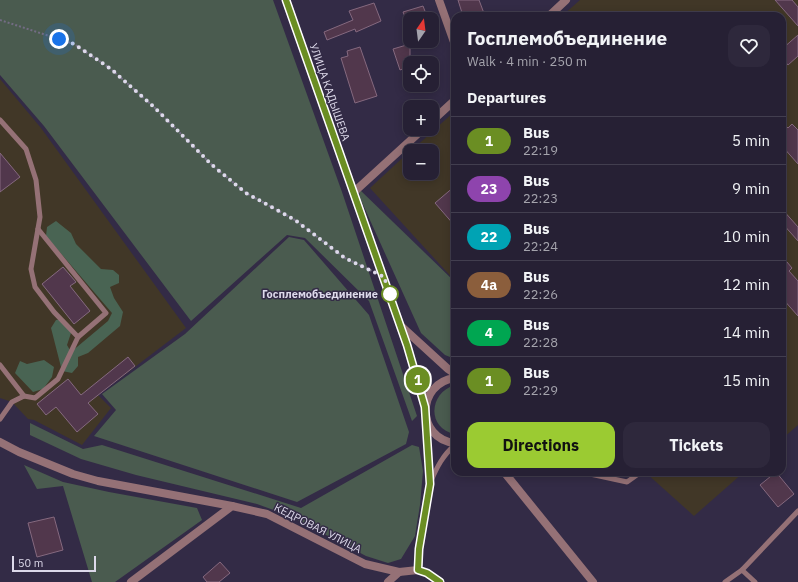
<!DOCTYPE html>
<html lang="en">
<head>
<meta charset="utf-8">
<style>
	body { margin:0; font-family:"IBM Plex Sans",sans-serif; background:#2e283c; color:#f1f3f6; height:100vh; display:flex; flex-direction:column; font-size:15px; white-space:nowrap }
	* { box-sizing:border-box; margin:0 }
	p { font-size:13px; color:#a4a3ac }
	.icon { flex:none; width:22px; height:22px; fill:none; stroke:currentColor; stroke-width:2; stroke-linecap:round; stroke-linejoin:round }
	.map { position:relative; flex:1; overflow:hidden }
	.sheet { position:absolute; left:451px; top:12px; width:335px; height:464px; display:flex; flex-direction:column; background:#262034; border-radius:12px; box-shadow:0 2px 10px #0003,0 0 0 1px #423e4f }
	.sheet>* { flex:none }
	.badge { padding:0 8px; border-radius:13px; font-size:14px; line-height:26px }
	.needle { width:26px; rotate:14deg }
	.controls { position:absolute; left:403px; top:12px; display:grid; gap:8px }
	.controls a { display:grid; place-items:center; width:36px; height:36px; border-radius:8px; background:#262034; box-shadow:0 2px 10px #0003,0 0 0 1px #423e4f; font-size:20px }
	.scale { position:absolute; left:12px; bottom:10px; width:84px; box-sizing:border-box; padding-left:4px; border:2px solid #ddd9ea; border-top:0; font-size:11px; line-height:14px; white-space:nowrap; color:#ddd9ea; -webkit-text-stroke:3px #332b46; paint-order:stroke }
	.you { position:absolute; width:20px; height:20px; margin:-10px; border:3px solid #fff; border-radius:50%; background:#1a73e8; box-shadow:0 0 0 6px #1a73e833 }
	.map>.badge { position:absolute; translate:-50% -50%; box-shadow:0 0 0 2px #fff }
	h2 { padding:0 16px; font-size:15px; line-height:36px }
	.round { display:grid; place-items:center; flex:none; width:42px; height:42px; border-radius:12px; background:#2e283c }
	.head { display:flex; align-items:center; justify-content:space-between; height:68px; padding:0 16px }
	h1 { font-size:19px; font-weight:700; line-height:30px }
	.button { display:flex; gap:8px; margin-top:auto; padding:8px 16px }
	.button a { flex:1; height:46px; border-radius:12px; background:#9bcb32; color:#111; font-size:16px; font-weight:700; line-height:46px; text-align:center }
	.button a+a { background:#2e283c; color:#f1f3f6 }
	ul { padding:0; list-style:none }
	li { display:flex; align-items:center; gap:12px; height:48px; padding:0 16px; border-top:1px solid #423e4f }
	li div { flex:1 }
	li b { display:block; font-size:15px }
	li em { font-style:normal }
	li .badge { min-width:44px; font-weight:700; text-align:center }
	.map>svg:first-child { display:block }
</style>
</head>
<body>
<div class="map">
<svg width="798" height="582" viewBox="0 0 798 582">
	<rect width="100%" height="100%" fill="#332b46"/>
	<!-- industrial -->
	<g fill="#413727">
		<path d="M580 0H798V425L782 439V16H562Z"/>
		<path d="M0 79 41 128 186 328 98 395 111 408 82 445 34 420 28 419 12 402 0 398Z"/>
		<path d="M455 111V281L370 188 410 151V173H432V151H411Z"/>
		<path d="M645 472H744L694 516Z"/>
	</g>
	<!-- green -->
	<g fill="#4a5b4f">
		<path d="M0 0H273L342 192 417 416 412 421 369 301 305 238 287 235 191 321 44 126 0 75Z"/>
		<path d="M359 189 455 282V359L445 355 421 333 360 198Z"/>
		<path d="M289 237 304 240 369 315 409 432 406 444 297 502 94 436 116 410 102 394 185 334Z"/>
		<path d="M455 385V434C427 429 428 393 455 385Z"/>
		<path d="M30 423 83 449 102 445 301 508 412 445 419 447 423 471 420 505 415 536 401 559 388 563 366 556 290 516 257 504 136 475 81 459 30 435Z"/>
		<path d="M24 465 63 482 109 492 197 508 202 520 115 582H92L63 486 37 489Z"/>
	</g>
	<!-- forest -->
	<g fill="#496453">
		<path d="M56 221 71 233 76 244 101 269 113 270 119 275V283L110 287 114 298 123 312 120 326 88 353 78 357V366L72 373 62 371 51 328 56 320 64 319 71 333 67 345 71 352 108 321 112 313 46 236 47 227Z"/>
		<path d="M44 360 54 367 52 377 43 389 33 392 15 373 20 361 27 364Z"/>
	</g>
	<!-- building -->
	<g fill="#51374c" stroke="#85697f">
		<path d="M458 0H479L485 16H463Z"/>
		<path d="M775 0H792L798 7V26Z"/>
		<path d="M374 3 381 21 356 32 355 29 327 40 324 32 353 20 349 11Z"/>
		<path d="M423 6 428 19H406L403 12Z"/>
		<path d="M798 35V56L788 65 782 58V49Z"/>
		<path d="M410 44V66L400 70 393 49Z"/>
		<path d="M360 47 377 96 355 103 341 58 348 56 347 51Z"/>
		<path d="M782 122 788 128 792 124 798 130V164L782 146Z"/>
		<path d="M0 153 20 177 0 192Z"/>
		<path d="M455 186V226L435 203Z"/>
		<path d="M782 209 798 227V241L782 223Z"/>
		<path d="M787 262 792 268 789 271 798 281V316L782 298V263L783 265Z"/>
		<path d="M63 267 76 282 70 286 90 311 74 324 42 284Z"/>
		<path d="M128 357 135 366 88 403 98 414 77 432 56 407 46 415 37 404 68 379 81 395Z"/>
		<path d="M776 472 794 494 778 507 760 485Z"/>
		<path d="M54 517 63 550 37 557 28 523Z"/>
		<path d="M220 562 230 573 219 582H207L203 577Z"/>
	</g>
	<g fill="none" stroke-linecap="round" stroke-linejoin="round">
		<!-- path -->
		<path stroke="#736c84" stroke-width="2" stroke-dasharray="2 2" stroke-linecap="butt" d="M0 20 74 44 111 69 154 107 212 165 246 193 295 220 345 258 372 271"/>
		<!-- service -->
		<g stroke="#957176" stroke-width="5">
			<path d="M0 120 26 149 36 180 40 217 31 269 35 287 54 312 78 337"/>
			<path d="M0 365 24 396"/>
			<path d="M0 419 12 402 24 396 35 398 58 379 78 337 106 313 38 229"/>
			<path d="M426 423 430 484"/>
			<path d="M581 472 627 482 641 472"/>
			<path d="M431 481C437 467 443 455 455 445"/>
			<path d="M742 570 755 582"/>
			<path d="M725 582 742 570 798 511"/>
		</g>
		<!-- minor -->
		<g stroke="#957176" stroke-width="8">
			<path d="M439 0 455 45"/>
			<path d="M549 16 566 0"/>
			<path d="M432 121 455 100"/>
			<path d="M354 192 423 129"/>
			<path d="M0 442 19 452 73 474 98 481 232 506"/>
			<path d="M430 484 419 549 418 570 427 573 440 582"/>
			<path d="M131 582 232 506 267 514 365 564 399 572"/>
			<path d="M388 582 399 572 418 570"/>
		</g>
		<!-- tertiary -->
		<g stroke="#957176" stroke-width="8">
			<path d="M286 0 407 345 425 407"/>
			<path d="M402 327 448 369 455 374"/>
			<path d="M455 378C416 383 416 439 455 443"/>
			<path d="M504 472 593 582"/>
		</g>
	</g>
	<g fill="none" stroke-linecap="round" stroke-linejoin="round">
		<defs>
			<path id="line" d="M286 0 407 345 425 407 430 484 419 549 418 570 427 573 440 582"/>
		</defs>
		<!-- line casing -->
		<use href="#line" stroke="#fff" stroke-width="9"/>
		<!-- line -->
		<use href="#line" stroke="#6b8e23" stroke-width="6"/>
		<!-- walk -->
		<path stroke="#ddd9ea" stroke-width="4" stroke-dasharray="0 7.2" d="M59 39 74 44 111 69 154 107 212 165 246 193 295 220 345 258 384 277 390 294"/>
	</g>
	<!-- markers -->
	<circle fill="#fff" stroke="#6b8e23" stroke-width="2" cx="390" cy="294" r="8"/>
	<g text-anchor="middle" dominant-baseline="central" stroke-width="3" stroke-linejoin="round" paint-order="stroke">
		<!-- street labels -->
		<g font-size="11" fill="#ddd9ea" stroke="#332b46">
			<text transform="translate(330 92) rotate(71)">УЛИЦА КАДЫШЕВА</text>
			<text transform="translate(318 528) rotate(27)">КЕДРОВАЯ УЛИЦА</text>
		</g>
		<!-- stop labels -->
		<g font-size="11" font-weight="bold" fill="#ddd9ea" stroke="#332b46" text-anchor="end">
			<text x="378" y="294">Госплемобъединение</text>
		</g>
	</g>
</svg>
<div class="controls">
<a><svg class="needle" viewBox="-14 -14 28 28"><path d="M0-13l5 13h-10z" fill="#e53935"/><path d="M0 13l5-13h-10z" fill="#a4a3ac"/></svg></a>
<a><svg class="icon" aria-label="locate" viewBox="0 0 24 24"><circle cx="12" cy="12" r="6"/><path d="M12 2v4M12 18v4M2 12h4M18 12h4"/></svg></a>
<a>+</a>
<a>−</a>
</div>
<div class="scale">50 m</div>
<div class="you" style="left:59px;top:39px"></div>
<b class="badge" style="left:418px;top:380px;background:#6b8e23;color:#fff">1</b>
<section class="sheet">
<div class="head"><div><h1>Госплемобъединение</h1><p>Walk · 4 min · 250 m</p></div><a class="round"><svg class="icon" aria-label="heart" viewBox="0 0 24 24"><path d="M12 20l-8-8c-3-5 5-10 8-4 3-6 11-1 8 4z"/></svg></a></div>
<h2>Departures</h2>
<ul>
<li><span class="badge" style="background:#6b8e23;color:#fff">1</span><div><b>Bus</b><p>22:19</p></div><em>5 min</em></li>
<li><span class="badge" style="background:#8e44ad;color:#fff">23</span><div><b>Bus</b><p>22:23</p></div><em>9 min</em></li>
<li><span class="badge" style="background:#00a3b4;color:#fff">22</span><div><b>Bus</b><p>22:24</p></div><em>10 min</em></li>
<li><span class="badge" style="background:#8b5e3c;color:#fff">4а</span><div><b>Bus</b><p>22:26</p></div><em>12 min</em></li>
<li><span class="badge" style="background:#00a651;color:#fff">4</span><div><b>Bus</b><p>22:28</p></div><em>14 min</em></li>
<li><span class="badge" style="background:#6b8e23;color:#fff">1</span><div><b>Bus</b><p>22:29</p></div><em>15 min</em></li>
</ul>
<div class="button"><a>Directions</a><a>Tickets</a></div>
</section>
</div>
</body>
</html>
